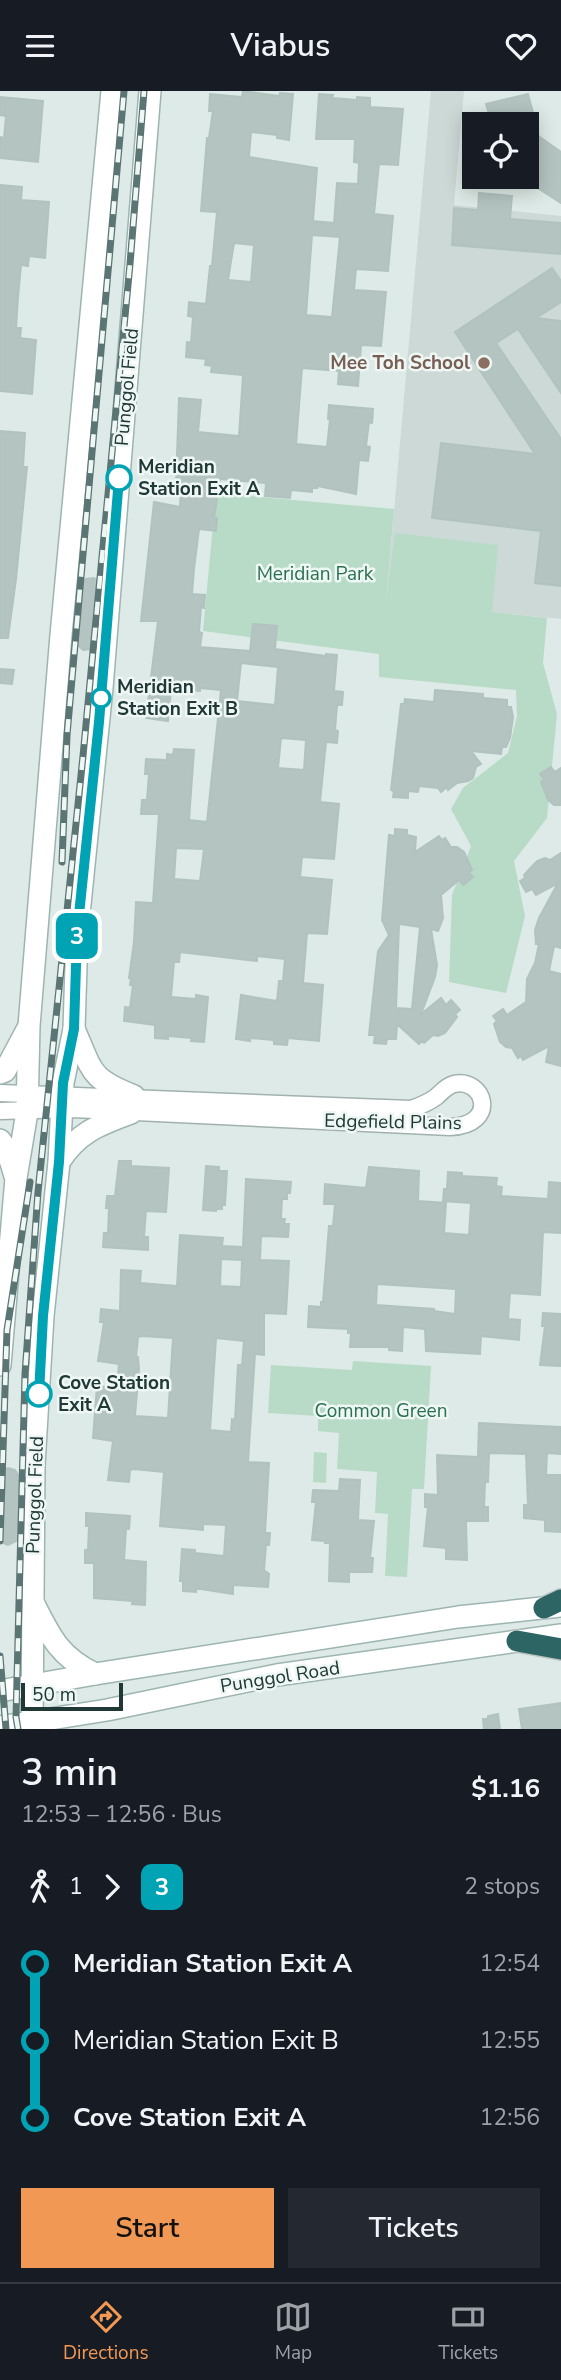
<!DOCTYPE html>
<html lang="en">
<head>
<meta charset="utf-8">
<style>
	body { margin:0; font-family:"Nunito Sans",sans-serif; background:#242831; color:#f1f3f6; height:100vh; display:flex; flex-direction:column; font-size:26px; white-space:nowrap }
	* { box-sizing:border-box; margin:0 }
	p { font-size:23px; color:#9ea1a6 }
	.icon { flex:none; width:38px; height:38px; fill:none; stroke:currentColor; stroke-width:2; stroke-linecap:round; stroke-linejoin:round }
	.map { position:relative; height:1638px; overflow:hidden }
	.details { display:flex; flex-direction:column; background:#171b24; flex:1 }
	.details>* { flex:none }
	.badge { padding:0 14px; border-radius:10px; font-size:24px; line-height:46px }
	.fabs { position:absolute; left:462px; top:21px; display:grid; gap:14px }
	.fabs a { display:grid; place-items:center; width:77px; height:77px; border-radius:0px; background:#171b24; box-shadow:0 4px 18px #0003; font-size:35px }
	.scale { position:absolute; left:21px; bottom:18px; width:102px; box-sizing:border-box; padding-left:7px; border:4px solid #203937; border-top:0; font-size:19px; line-height:24px; white-space:nowrap; color:#203937; -webkit-text-stroke:5px #eef7f4; paint-order:stroke }
	.map>.badge { position:absolute; translate:-50% -50%; box-shadow:0 0 0 4px #fff }
	.legs { display:flex; align-items:center; gap:10px; height:77px; padding:0 21px; font-size:23px }
	.legs p { margin-inline-start:auto }
	.overview { display:flex; align-items:center; justify-content:space-between; height:119px; padding:0 21px }
	h1 { font-size:38px; font-weight:600; line-height:52px }
	.button { display:flex; gap:14px; margin-top:auto; padding:14px 21px }
	.button a { flex:1; height:80px; border-radius:0px; background:#f19854; color:#111; font-size:28px; font-weight:600; line-height:80px; text-align:center }
	.button a+a { background:#242831; color:#f1f3f6 }
	ul { padding:0 21px; list-style:none }
	li { display:flex; align-items:center; gap:24px; height:77px; font-size:26px }
	li i { display:grid; place-items:center; width:10px; height:100%; margin:0 9px; background:currentColor }
	li i::after { content:''; width:18px; height:18px; margin:-9px; border:5px solid; border-radius:50%; background:#171b24 }
	li p { margin-inline-start:auto }
	li:first-child i { background:linear-gradient(#0000 50%,currentColor 0) }
	li:last-child i { background:linear-gradient(currentColor 50%,#0000 0) }
	header { display:flex; justify-content:space-between; align-items:center; height:91px; padding:0 21px; background:#171b24; font-size:32px; font-weight:600 }
	.tabs { display:flex; justify-content:space-around; align-items:center; height:98px; border-top:2px solid #363941; background:#171b24; font-size:19px; color:#9ea1a6 }
	.tabs a { display:grid; justify-items:center; gap:4px }
	.tabs .selected { color:#f19854 }
	.map>svg:first-child { display:block }
</style>
</head>
<body>
<header><svg class="icon" aria-label="menu" viewBox="0 0 24 24"><path d="M4 6h16M4 12h16M4 18h16"/></svg>Viabus<svg class="icon" aria-label="heart" viewBox="0 0 24 24"><path d="M12 20l-8-8c-3-5 5-10 8-4 3-6 11-1 8 4z"/></svg></header>
<div class="map">
<svg width="561" height="1638" viewBox="0 0 561 1638">
	<rect width="100%" height="100%" fill="#deeae7"/>
	<!-- built -->
	<path fill="#ccd9d6" d="M431 0H464L454 114 561 125V528L386 511Z"/>
	<!-- green -->
	<g fill="#b7dbc7">
		<path d="M216 402 394 418 386 511 395 442 498 454 492 521 547 527 543 572 557 623 547 727 514 770 525 825 506 902 449 891 452 804 471 755 451 718 463 697 508 662 517 625 516 599 379 586V563L203 540Z"/>
		<path d="M353 1270 431 1275 424 1398H412L407 1486 385 1485 388 1423 375 1422 377 1381 337 1378 339 1342 318 1340V1325L268 1322 271 1274 352 1279Z"/>
		<path d="M314 1361 327 1362 326 1392 313 1391Z"/>
	</g>
	<!-- building -->
	<g fill="#b4c4c0" stroke="#b1c3bf" stroke-width="2" fill-rule="evenodd">
		<path d="M243 0 279 5 280 2 293 3 289 49 277 47V44L251 41 249 66 317 77 313 130 334 132 337 92 358 93 359 72 354 71 355 48H316L319 3 333 4 332 7 357 9V6L370 7V16L403 18 398 74 379 73 374 123 393 125 388 180 356 178 354 199 386 201 381 255 361 254 358 295 338 293 339 280 302 277 296 353 327 356 330 328H328L329 314 373 318 372 332 369 331 366 355 370 356 368 370 359 369 356 403 318 395 317 397H312V401L291 399 290 407 265 405 266 392 220 388 214 427H217L216 440 199 438 194 478 192 503 205 504 204 517 201 516 199 541 202 542 200 556 250 560 253 533 277 535 275 558 326 565V563L337 564 334 600 343 601 342 614H337L335 639 338 640 337 652 326 651 320 711 339 713 334 768 302 766 300 786 332 789 327 843 307 842 303 892 323 894 319 950 288 947 287 954 274 953V949L250 947V950L236 948 241 904 277 910 279 890H283L285 868 257 865V870L180 861 179 871H174L171 906 196 908V904L208 906 204 951 191 950 192 947 168 945V948L155 947V934L124 930 125 916 130 917 133 894H130L131 887H129L134 851 136 811 153 812 159 723H141L142 709H147L149 683H145L146 668 167 669V663L173 664 174 658 194 659 189 729 207 731 221 599 200 597V600L171 598 168 630 146 627 158 530H141L154 411 180 416 181 394 176 393 179 307 201 309 198 341 239 345 243 284 211 281 212 275 205 274 206 268 186 266 187 251 191 252 193 226 188 225 189 211 206 213 210 175H212L217 121 201 120 207 47H209L213 20H209L210 3 242 6ZM312 144 340 146 332 226 306 224ZM234 152 254 154 251 191 228 189ZM241 572 278 576 275 614 237 610ZM281 647 306 649 304 679 278 677ZM176 757 204 758 200 790 174 788Z"/>
		<path d="M528 3 536 33H492L486 13Z"/>
		<path d="M0 6 43 10 38 71 0 67V46L4 47 6 25 0 24Z"/>
		<path d="M527 37 561 61V112L527 90Z"/>
		<path d="M0 94 22 96 21 109 49 111 45 167 29 165 28 175 21 174 18 206 16 237H21L20 247 36 249 32 303 0 300Z"/>
		<path d="M479 102 512 105 510 128 561 132V163L452 154 454 117 478 119Z"/>
		<path d="M552 177 561 190V211L536 227 561 230V302L518 238 496 252 561 348V495L535 492 541 440 432 427 441 352 535 363 455 241Z"/>
		<path d="M0 340 25 342 23 376H27L16 488 8 547H0Z"/>
		<path d="M94 487 97 490 92 558 83 559 74 550 79 495 86 488Z"/>
		<path d="M0 578 14 579 12 593 0 592Z"/>
		<path d="M435 599 483 603V607L507 609V616H511L513 626 510 647 506 656H502L501 663 471 660 481 673 476 676 473 687 468 690 457 692 448 699 447 696 441 701 438 697 419 695 418 701 408 700V707L393 706 394 700 391 699 401 613H404L405 608 434 611Z"/>
		<path d="M551 676 555 681 561 677V714H554L548 709 541 691 544 688 540 683Z"/>
		<path d="M395 738 407 739V744L416 746 415 761 439 745 442 749 445 747 451 756H457L464 761 472 779 469 781 473 786 463 794 459 789 441 804 443 827 438 840 431 838 437 874 435 886 421 923 441 907 446 914 451 909 460 919 455 923 457 926 445 942 438 945 433 944 424 952 422 950 419 953 397 933 396 948H387L386 953 374 952 375 944H369L378 860 389 844 382 829 389 744 395 745ZM399 833 420 836 412 918 396 917Z"/>
		<path d="M561 762V857L554 855 549 880 561 883V975L546 971 549 955 523 969 521 965 518 967 512 957 506 956 500 951 494 933 497 930 493 925 503 918 507 924 526 911 527 888 535 872 539 853H536L535 839 539 827 558 792 536 804 532 798 526 801 520 790 525 787 524 784 537 770 545 767 550 769Z"/>
		<path d="M119 1070H131V1075L169 1077 166 1121 146 1120 144 1146H148V1159L103 1156 104 1142H108L109 1117H106L107 1105H115Z"/>
		<path d="M206 1075 219 1076V1080H227L225 1114H222V1118H216V1120L203 1119Z"/>
		<path d="M369 1076 419 1080 418 1110 446 1112 444 1142 469 1144 471 1112 443 1110 444 1098H447L448 1081 462 1082V1085L497 1087 496 1095 502 1096 501 1105 548 1108 549 1091 561 1092V1142L543 1141 540 1204 510 1202 508 1228 520 1229 519 1249 481 1245 480 1263 426 1260 425 1238 403 1236 402 1260 389 1259V1256H350L351 1242H348V1238L308 1236 309 1215 321 1216V1211H323L329 1135H333L335 1113H324L325 1093 366 1097ZM377 1193 456 1198 455 1223 434 1220V1218L376 1214Z"/>
		<path d="M246 1088 291 1091 290 1102H287V1108H282L281 1128H285L284 1133H289L288 1146 261 1145 260 1169 289 1170 286 1223 264 1222V1264L255 1263 248 1371 269 1372 265 1442H270L269 1454H266L264 1479 269 1483 268 1496 233 1494V1503L201 1498H196V1501L183 1500V1490H180L182 1458 195 1459V1462L224 1465 226 1434 203 1433V1439L160 1435 164 1381 134 1378 130 1379 129 1391 108 1389 113 1350 93 1347 97 1295 117 1297 119 1273 98 1270 104 1231H100L101 1218 120 1220 121 1179 141 1180 140 1192 177 1195 180 1144 223 1147 222 1155 243 1156ZM221 1168 242 1169 241 1196 220 1195ZM142 1245 173 1247 168 1327 135 1325 139 1278 138 1266H136L138 1246ZM216 1247 244 1250 242 1274H238L235 1329 232 1328 231 1341 210 1339Z"/>
		<path d="M543 1222 561 1223V1275L540 1274 545 1235H542Z"/>
		<path d="M479 1332 560 1336 561 1363 547 1362 546 1384H561V1441L545 1440V1429L524 1427V1414H528L526 1363 489 1362 488 1391H485L484 1416H488V1430H466L467 1469 446 1468V1457L424 1455 428 1416H425V1403L438 1404 437 1364 478 1366Z"/>
		<path d="M8 1377 15 1379 19 1385 20 1430 18 1449 8 1454 0 1451V1380Z"/>
		<path d="M340 1388 360 1389 358 1429 374 1430 370 1467H373L372 1481H349V1491L329 1490 330 1452H325V1450L312 1449 316 1411H312L313 1399 339 1400Z"/>
		<path d="M86 1422 130 1425 129 1438H126L124 1469 146 1471 145 1514 132 1513 133 1510 94 1507V1472H85V1459H88L89 1435H86Z"/>
		<path d="M561 1612V1638H522L519 1618Z"/>
		<path d="M498 1623 500 1638H484L483 1628H488V1625Z"/>
	</g>
	<g fill="none" stroke-linecap="round" stroke-linejoin="round">
		<defs>
			<path id="street" d="M0 1002 411 1018C420 1015 428 1012 436 1006 442 1001 446 995 454 993 484 986 500 1034 450 1036L73 1018 0 1020"/>
			<g id="secondary">
				<path d="M74 938C93 980 88 987 134 1005"/>
				<path d="M0 982 5 980 28 937"/>
				<path d="M0 1049 7 1059 15 1085"/>
				<path d="M59 1071C78 1041 99 1034 131 1022"/>
				<path d="M0 1274 16 1087 27 1021 29 935 61 544 112 0"/>
				<path d="M34 1513C51 1547 60 1566 95 1583"/>
				<path d="M0 1600 95 1583 458 1526 561 1515"/>
				<path d="M0 1636 107 1619 277 1584 561 1544"/>
				<path d="M32 1638 34 1374 43 1225 59 1071 63 992 74 938 77 843 102 597 150 0"/>
			</g>
			<g id="highway">
				<path d="M544 1517 561 1509"/>
				<path d="M517 1550 561 1558"/>
			</g>
		</defs>
		<!-- street casing -->
		<use href="#street" stroke="#a1b1af" stroke-width="19"/>
		<!-- secondary casing -->
		<use href="#secondary" stroke="#9db5b1" stroke-width="24"/>
		<!-- highway casing -->
		<use href="#highway" stroke="#bcc4c3" stroke-width="24"/>
		<!-- street -->
		<use href="#street" stroke="#fff" stroke-width="16"/>
		<!-- secondary -->
		<use href="#secondary" stroke="#fff" stroke-width="21"/>
		<!-- highway -->
		<use href="#highway" stroke="#2c6564" stroke-width="21"/>
		<defs>
			<g id="rail">
				<path d="M62 771 67 644 124 0"/>
				<path d="M0 1450 7 1239 30 1091"/>
				<path d="M0 1565 6 1638"/>
				<path d="M18 1638 16 1626 25 1283 38 1101 83 665 130 173 144 0"/>
			</g>
		</defs>
		<!-- rail casing -->
		<use href="#rail" stroke="#5a7573" stroke-width="7"/>
		<!-- rail -->
		<use href="#rail" stroke="#eef7f4" stroke-width="4.5" stroke-dasharray="13" stroke-linecap="butt"/>
	</g>
	<g fill="none" stroke-linecap="round" stroke-linejoin="round">
		<defs>
			<path id="line-1" d="M39 1303 43 1225 59 1071 63 992 74 938 77 843 99 631 119 387"/>
		</defs>
		<!-- line-1 casing -->
		<use href="#line-1" stroke="#fff" stroke-width="16"/>
		<!-- line-1 -->
		<use href="#line-1" stroke="#00a3b4" stroke-width="10"/>
	</g>
	<!-- markers -->
	<circle fill="#8d6e63" stroke="#eef7f4" stroke-width="2.5" cx="484" cy="272" r="7"/>
	<g fill="#fff" stroke="#00a3b4" stroke-width="3.5">
		<circle cx="119" cy="387" r="12"/>
		<circle cx="101" cy="607" r="9"/>
		<circle cx="39" cy="1303" r="12"/>
	</g>
	<g text-anchor="middle" dominant-baseline="central" stroke-width="5" stroke-linejoin="round" paint-order="stroke">
		<!-- education labels -->
		<g font-size="19" font-weight="bold" fill="#785e54" stroke="#eef7f4" text-anchor="end">
			<text x="470" y="272">Mee Toh School</text>
		</g>
		<!-- street labels -->
		<g font-size="19" fill="#203937" stroke="#eef7f4">
			<text transform="translate(127 296) rotate(-85)">Punggol Field</text>
			<text transform="translate(393 1031) rotate(1)">Edgefield Plains</text>
			<text transform="translate(35 1404) rotate(-88)">Punggol Field</text>
			<text transform="translate(280 1586) rotate(-9)">Punggol Road</text>
		</g>
		<!-- stop labels -->
		<g font-size="19" font-weight="bold" fill="#203937" stroke="#eef7f4" text-anchor="start">
			<text x="138" y="376">Meridian<tspan x="138" dy="22">Station Exit A</tspan></text>
			<text x="117" y="596">Meridian<tspan x="117" dy="22">Station Exit B</tspan></text>
			<text x="58" y="1292">Cove Station<tspan x="58" dy="22">Exit A</tspan></text>
		</g>
		<!-- park labels -->
		<g font-size="19" fill="#2a7052" stroke="#eef7f4">
			<text x="315" y="483">Meridian Park</text>
			<text x="381" y="1320">Common Green</text>
		</g>
	</g>
</svg>
<div class="fabs">
<a><svg class="icon" aria-label="locate" viewBox="0 0 24 24"><circle cx="12" cy="12" r="6"/><path d="M12 2v4M12 18v4M2 12h4M18 12h4"/></svg></a>
</div>
<div class="scale">50 m</div>
<b class="badge" style="left:77px;top:845px;background:#00a3b4;color:#fff">3</b>
</div>
<section class="details">
<div class="overview"><div><h1>3 min</h1><p>12:53 – 12:56 · Bus</p></div><b>$1.16</b></div>
<div class="legs"><svg class="icon" aria-label="walk" viewBox="0 0 24 24"><circle cx="13" cy="4" r="2"/><path d="M13 8l-2 6 4 7M11 14l-3 7M7 12l3-4h3l4 4"/></svg>1<svg class="icon" aria-label="forward" viewBox="0 0 24 24"><path d="M9 5l7 7-7 7"/></svg><b class="badge" style="background:#00a3b4;color:#fff">3</b><p>2 stops</p></div>
<ul>
<li><i style="color:#00a3b4"></i><b>Meridian Station Exit A</b><p>12:54</p></li>
<li><i style="color:#00a3b4"></i><span>Meridian Station Exit B</span><p>12:55</p></li>
<li><i style="color:#00a3b4"></i><b>Cove Station Exit A</b><p>12:56</p></li>
</ul>
<div class="button"><a>Start</a><a>Tickets</a></div>
</section>
<nav class="tabs">
<a class="selected"><svg class="icon" aria-label="directions" viewBox="0 0 24 24"><path d="M12 3l9 9-9 9-9-9zM9 14v-3h6M13 9l2 2-2 2"/></svg>Directions</a>
<a><svg class="icon" aria-label="map" viewBox="0 0 24 24"><path d="M3 6l6-2 6 2 6-2v14l-6 2-6-2-6 2zM9 4v14M15 6v14"/></svg>Map</a>
<a><svg class="icon" aria-label="tickets" viewBox="0 0 24 24"><path d="M3 7h18v10H3zM15 7v10"/></svg>Tickets</a>
</nav>
</body>
</html>
